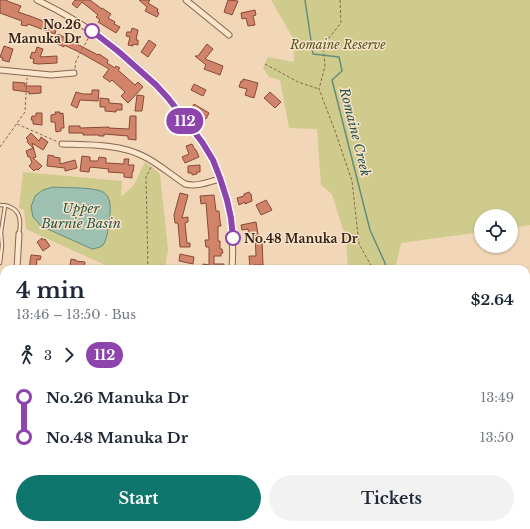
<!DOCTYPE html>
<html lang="en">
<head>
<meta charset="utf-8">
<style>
	body { margin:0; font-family:"Libre Baskerville",serif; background:#f2f2f3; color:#1f2937; height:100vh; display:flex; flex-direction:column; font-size:15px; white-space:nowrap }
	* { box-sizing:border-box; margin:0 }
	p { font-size:13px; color:#747a83 }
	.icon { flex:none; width:22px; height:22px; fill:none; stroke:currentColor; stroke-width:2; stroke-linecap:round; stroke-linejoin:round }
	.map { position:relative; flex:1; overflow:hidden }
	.side { position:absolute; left:0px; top:265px; width:530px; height:264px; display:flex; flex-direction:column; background:#fff; border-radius:12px 12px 0 0; box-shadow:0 1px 3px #0004 }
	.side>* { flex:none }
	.badge { padding:0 8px; border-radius:13px; font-size:14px; line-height:26px }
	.tools { position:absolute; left:474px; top:209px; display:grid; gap:8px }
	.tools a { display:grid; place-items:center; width:44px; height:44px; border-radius:50%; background:#fff; box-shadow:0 1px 3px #0004; font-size:20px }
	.map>.badge { position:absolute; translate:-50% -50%; box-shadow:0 0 0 2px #fff }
	.legs { display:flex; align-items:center; gap:6px; height:44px; padding:0 16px; font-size:13px }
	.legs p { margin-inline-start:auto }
	.summary { display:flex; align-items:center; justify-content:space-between; height:68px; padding:0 16px }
	h1 { font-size:22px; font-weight:700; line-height:30px }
	.button { display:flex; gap:8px; margin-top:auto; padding:8px 16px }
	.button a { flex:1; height:46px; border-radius:24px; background:#0f766e; color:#fff; font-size:16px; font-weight:700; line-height:46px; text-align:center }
	.button a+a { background:#f2f2f3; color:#1f2937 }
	ul { padding:0 16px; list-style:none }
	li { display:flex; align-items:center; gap:14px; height:40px; font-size:15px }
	li i { display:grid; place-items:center; width:6px; height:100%; margin:0 5px; background:currentColor }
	li i::after { content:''; width:10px; height:10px; margin:-5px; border:3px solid; border-radius:50%; background:#fff }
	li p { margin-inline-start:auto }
	li:first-child i { background:linear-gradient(#0000 50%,currentColor 0) }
	li:last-child i { background:linear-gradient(currentColor 50%,#0000 0) }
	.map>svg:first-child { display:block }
</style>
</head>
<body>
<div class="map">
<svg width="530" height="529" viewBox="0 0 530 529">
	<rect width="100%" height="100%" fill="#f1d6b8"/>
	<!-- green -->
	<g fill="#cfcb8c" fill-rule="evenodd">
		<path d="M271 0H530V225L511 228V216H481V232L401 243 395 269H348L346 239 332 194 321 185 317 129 289 128 280 80 269 77 263 68 268 57 294 62 293 38Z"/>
		<path d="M145 162 160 174 168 249 165 269H114L26 229 24 210 19 208 23 172 122 181 121 197 134 185ZM53 187 95 189 99 248 92 249 41 226 43 190Z"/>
		<path d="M234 525H367L368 529H237Z"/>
	</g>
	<!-- water -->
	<path fill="#9ec0b0" stroke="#658d7d" d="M53 187C63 188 95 187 103 192 107 194 110 200 110 205 111 211 108 240 103 245 100 248 96 248 92 249L41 226 33 217 31 207 35 196 43 190Z"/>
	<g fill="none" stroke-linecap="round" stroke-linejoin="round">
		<!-- stream -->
		<g stroke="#658d7d" stroke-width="1.5">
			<path d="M305 0 313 54 339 57 342 71 332 80 370 230 385 263V269"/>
			<path d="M304 525 311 529"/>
		</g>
	</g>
	<!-- building -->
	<g fill="#d2846b" stroke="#884937">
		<path d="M0 0H7V1L21 6 18 12 30 16 51 24V21L58 23 55 34 28 24 27 26 21 25 22 21 0 13Z"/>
		<path d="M75 0H90L102 9V8L111 14 108 18 115 22 114 24 120 27 116 33 98 22 100 20 96 17 98 15 82 2 77 8 72 4Z"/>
		<path d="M139 0H150L148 3 158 9 157 12 159 13 157 17 145 11 147 7Z"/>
		<path d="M228 0 238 1 232 15 224 12Z"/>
		<path d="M255 10 256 15 253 16 255 25 248 26 246 18 242 19 241 13Z"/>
		<path d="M132 28 138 30 136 40H138V45L133 44V46L128 45 130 37 126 36 127 32H131Z"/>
		<path d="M58 34 98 55 99 54 108 60 107 63 115 68 116 66 120 68 118 70 135 85 138 82 143 87 128 103 121 96 125 92 112 80 110 82 103 77 109 69 79 52 64 45V47L54 42Z"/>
		<path d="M149 40 156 45 148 57 141 52Z"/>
		<path d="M207 44 213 49 205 59 223 66 220 75 204 69 206 65 195 56H198Z"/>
		<path d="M4 46 13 49 9 62 2 60 3 58 0 57Z"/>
		<path d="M37 47 43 49 40 57 57 56V63L38 64 33 63 34 59 30 58 32 52 35 53Z"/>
		<path d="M243 79 258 83 254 98 245 95 247 89 239 87 241 81H243Z"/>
		<path d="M13 82 25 83V86H41V93L29 94V92L13 90Z"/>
		<path d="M194 84 206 90 203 96 191 90Z"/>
		<path d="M92 90H99L98 101 80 100 77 108 71 105 76 92 83 94H92Z"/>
		<path d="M270 92 281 102 275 108 264 98Z"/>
		<path d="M137 95 144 96 142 111H135Z"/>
		<path d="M100 98 109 99V103L122 104V110H116V112L105 111V107H100Z"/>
		<path d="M194 104 209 113 206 119 202 117V118L190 111Z"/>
		<path d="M55 112H60V114L63 113 64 128H61V131L56 132 55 122H51V115L56 114Z"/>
		<path d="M36 113H42V125L33 124V120H31L32 116H36Z"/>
		<path d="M130 116H136V140L128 139V136L104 134V136H99V135H83V133H69V126H80V128L109 127V128L129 129Z"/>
		<path d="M31 133 39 141 41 137 48 142 43 150 32 143 36 157 33 158 42 166 38 170 36 169 34 171 29 166 32 163 30 157H28L26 151 33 148 27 142 28 140 26 138Z"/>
		<path d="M192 144 195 150H196L199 157 185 163 182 157 189 154 186 146Z"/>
		<path d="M48 155 54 156V157L60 158V164L75 160 77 168 65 171V168L47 166Z"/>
		<path d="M82 156 90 157V161H98L99 157 106 158V163L124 164V159H129L128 165H134L133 172H132V178L124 177V173L108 172 109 169 90 167 89 172 80 171Z"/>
		<path d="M200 165V172H197V174L192 175V173H188V166Z"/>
		<path d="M249 192 250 194H251L252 201 245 204V202L239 205 237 198 244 196V194Z"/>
		<path d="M180 193 188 195 182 218 188 217V222L185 223 187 243H190V247H180L178 223H175L174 215Z"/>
		<path d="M214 195 216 211H219L220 221 221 226H218V241H220V249H222L223 253H221V256H214V264H224L223 269H203V264L209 265V247H206L205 240H209L206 203 201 204 200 196Z"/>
		<path d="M266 200 272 210 261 215 256 205Z"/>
		<path d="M256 222 259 240H262L263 265H254L253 269H250L249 256H256L255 234 249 235 248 229 242 230 241 225Z"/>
		<path d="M42 238 43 240 45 239 50 246 43 251 37 242Z"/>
		<path d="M180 254 194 257 193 264 179 261Z"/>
		<path d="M31 255 41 256 40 260 37 259 36 269H29Z"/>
		<path d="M71 259 76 260V261L85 262 84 269H62L70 266Z"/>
	</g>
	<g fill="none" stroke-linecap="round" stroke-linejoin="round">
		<defs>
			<g id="service">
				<path d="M0 205C3 205 7 205 10 207 21 211 21 223 19 233"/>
				<path d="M0 263 2 246 1 232 5 206"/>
				<path d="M0 340 4 351"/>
			</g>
			<g id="minor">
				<path d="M37 0C86 23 131 57 168 98 176 107 183 117 190 127 198 137 206 148 213 159 217 167 220 176 223 185 232 213 234 240 232 269"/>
				<path d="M186 0 229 35"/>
				<path d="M0 70 51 75 74 73"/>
				<path d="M62 144C89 145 119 144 143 156 158 163 171 175 185 184 197 187 209 182 220 179"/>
				<path d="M17 269 19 234"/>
				<path d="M526 403 530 404"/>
				<path d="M0 480 4 449"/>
				<path d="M190 525 193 529"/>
				<path d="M367 525 368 529"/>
				<path d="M486 529V525"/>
			</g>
			<g id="trunk">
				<path d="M0 472 1 470"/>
				<path d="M0 497 4 500"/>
				<path d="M0 520 4 518"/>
				<path d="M34 525 39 529"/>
			</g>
		</defs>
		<!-- service casing -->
		<use href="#service" stroke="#876652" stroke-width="4.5"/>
		<!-- minor casing -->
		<use href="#minor" stroke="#876652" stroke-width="7"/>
		<!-- trunk casing -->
		<use href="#trunk" stroke="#543528" stroke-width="11"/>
		<!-- path -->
		<g stroke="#876652" stroke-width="1" stroke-dasharray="3 2" stroke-linecap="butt">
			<path d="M340 0 341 23 323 45 325 66 319 89 335 131 352 181 359 244 373 269"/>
			<path d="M265 64 298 82 319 89"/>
			<path d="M75 68 76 61 90 35"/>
			<path d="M17 124 58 142"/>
			<path d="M0 147 25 112 27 78"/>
			<path d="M148 269 146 177 151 167"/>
			<path d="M526 294 530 286"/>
			<path d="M337 525 340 529"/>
		</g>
		<!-- service -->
		<use href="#service" stroke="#fbe5cb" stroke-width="2.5"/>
		<!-- minor -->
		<use href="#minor" stroke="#fbe5cb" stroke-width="5"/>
		<!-- trunk -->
		<use href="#trunk" stroke="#f1a365" stroke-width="9"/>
	</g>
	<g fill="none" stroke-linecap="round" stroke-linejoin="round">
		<defs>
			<path id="line-1" d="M92 31 119 52 156 85 168 98 202 142 213 160 220 178 227 200 231 218 233 238"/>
		</defs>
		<!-- line-1 casing -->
		<use href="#line-1" stroke="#fff" stroke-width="9"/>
		<!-- line-1 -->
		<use href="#line-1" stroke="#8e44ad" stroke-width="6"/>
	</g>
	<!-- markers -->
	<g fill="#fff" stroke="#8e44ad" stroke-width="2">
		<circle cx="92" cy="31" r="7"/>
		<circle cx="233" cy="238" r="7"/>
	</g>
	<g text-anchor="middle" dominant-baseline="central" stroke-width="3" stroke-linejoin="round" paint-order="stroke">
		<!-- stop labels -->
		<g font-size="12" font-weight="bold" fill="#352219" stroke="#f8e2c8" text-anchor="end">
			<text x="81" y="24">No.26<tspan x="81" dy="14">Manuka Dr</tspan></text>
			<text x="244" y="238" text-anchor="start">No.48 Manuka Dr</text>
		</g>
		<!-- park labels -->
		<g font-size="12" font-style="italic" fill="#4e531e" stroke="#f8e2c8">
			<text x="338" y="44">Romaine Reserve</text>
		</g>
		<!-- water labels -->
		<g font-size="13" font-style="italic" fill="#27564b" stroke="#f8e2c8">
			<text transform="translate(355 132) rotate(76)">Romaine Creek</text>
			<text x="81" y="208">Upper<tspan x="81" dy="15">Burnie Basin</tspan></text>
		</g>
	</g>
</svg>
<div class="tools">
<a><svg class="icon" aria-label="locate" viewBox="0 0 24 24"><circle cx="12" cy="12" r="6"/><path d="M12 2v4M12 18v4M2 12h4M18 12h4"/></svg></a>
</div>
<b class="badge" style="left:185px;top:121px;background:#8e44ad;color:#fff">112</b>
<section class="side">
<div class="summary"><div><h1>4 min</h1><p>13:46 – 13:50 · Bus</p></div><b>$2.64</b></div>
<div class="legs"><svg class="icon" aria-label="walk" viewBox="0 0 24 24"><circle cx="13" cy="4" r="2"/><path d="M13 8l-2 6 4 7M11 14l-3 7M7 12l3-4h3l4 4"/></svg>3<svg class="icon" aria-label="forward" viewBox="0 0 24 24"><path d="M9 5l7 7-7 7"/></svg><b class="badge" style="background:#8e44ad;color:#fff">112</b></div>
<ul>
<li><i style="color:#8e44ad"></i><b>No.26 Manuka Dr</b><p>13:49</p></li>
<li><i style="color:#8e44ad"></i><b>No.48 Manuka Dr</b><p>13:50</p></li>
</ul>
<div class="button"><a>Start</a><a>Tickets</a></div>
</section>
</div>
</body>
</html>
